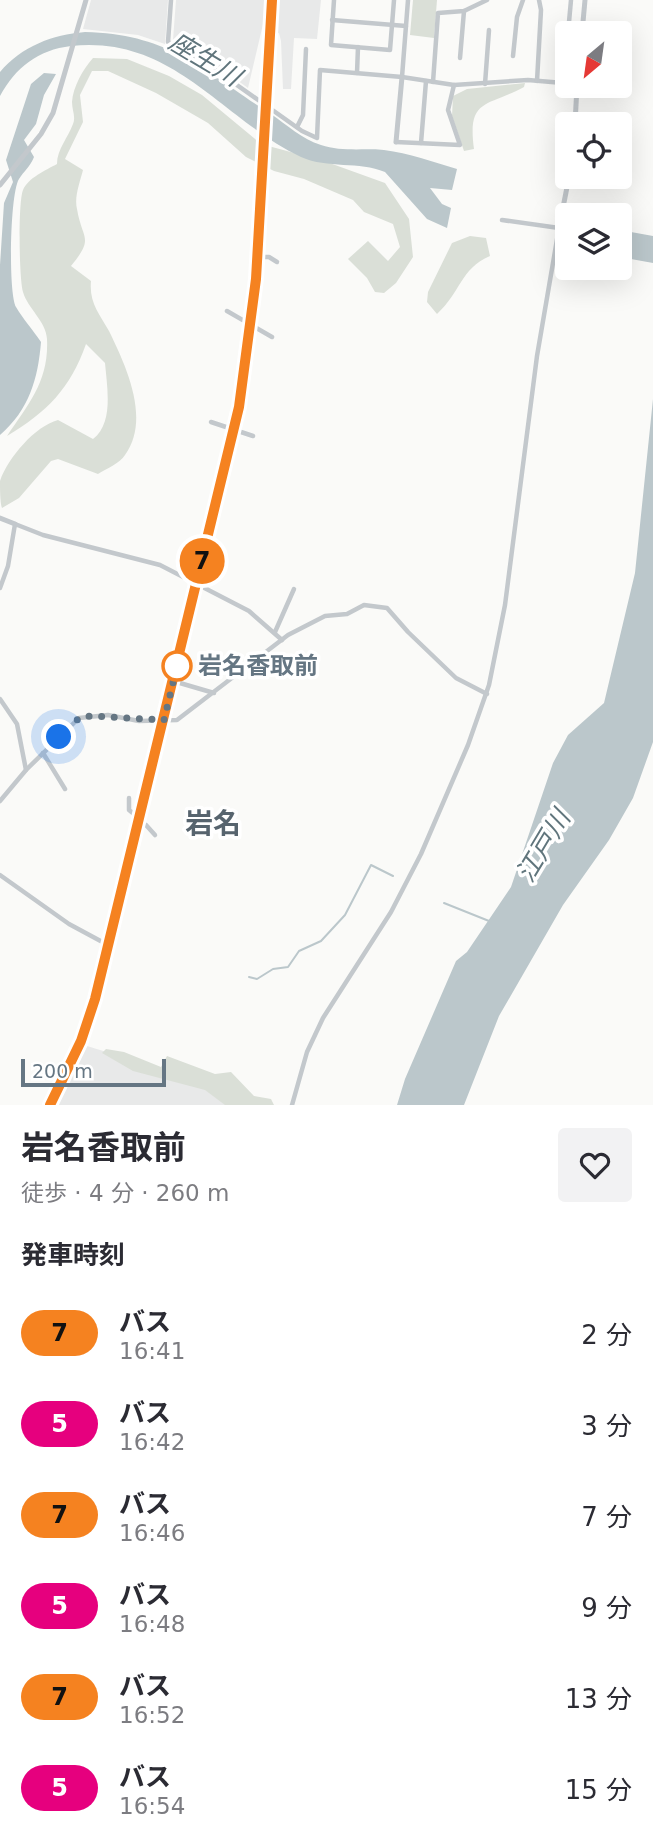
<!DOCTYPE html>
<html lang="ja">
<head>
<meta charset="utf-8">
<style>
	body { margin:0; font-family:"DejaVu Sans","Noto Sans JP",sans-serif; background:#f2f2f3; color:#2b2b33; height:100vh; display:flex; flex-direction:column; font-size:26px; white-space:nowrap }
	* { box-sizing:border-box; margin:0 }
	p { font-size:23px; color:#7c7c81 }
	.icon { flex:none; width:38px; height:38px; fill:none; stroke:currentColor; stroke-width:2; stroke-linecap:round; stroke-linejoin:round }
	.map { position:relative; height:1105px; overflow:hidden }
	.panel { display:flex; flex-direction:column; background:#fff; flex:1 }
	.panel>* { flex:none }
	.badge { padding:0 14px; border-radius:23px; font-size:24px; line-height:46px }
	.needle { width:46px; rotate:209deg }
	.buttons { position:absolute; left:555px; top:21px; display:grid; gap:14px }
	.buttons a { display:grid; place-items:center; width:77px; height:77px; border-radius:7px; background:#fff; box-shadow:0 7px 28px #0002; font-size:35px }
	.scale { position:absolute; left:21px; bottom:18px; width:145px; box-sizing:border-box; padding-left:7px; border:4px solid #657683; border-top:0; font-size:19px; line-height:24px; white-space:nowrap; color:#657683; -webkit-text-stroke:5px #fff; paint-order:stroke }
	.you { position:absolute; width:35px; height:35px; margin:-18px; border:5px solid #fff; border-radius:50%; background:#1a73e8; box-shadow:0 0 0 10px #1a73e833 }
	.map>.badge { position:absolute; translate:-50% -50%; box-shadow:0 0 0 4px #fff }
	h2 { padding:0 21px; font-size:26px; line-height:63px }
	.round { display:grid; place-items:center; flex:none; width:74px; height:74px; border-radius:7px; background:#f2f2f3 }
	.head { display:flex; align-items:center; justify-content:space-between; height:119px; padding:0 21px }
	h1 { font-size:33px; font-weight:700; line-height:52px }
	ul { padding:0; list-style:none }
	li { display:flex; align-items:center; gap:21px; height:91px; padding:0 21px }
	li div { flex:1 }
	li b { display:block; font-size:26px }
	li em { font-style:normal }
	li .badge { min-width:77px; font-weight:700; text-align:center }
	.map>svg:first-child { display:block }
</style>
</head>
<body>
<div class="map">
<svg width="653" height="1105" viewBox="0 0 653 1105">
	<rect width="100%" height="100%" fill="#fafaf8"/>
	<!-- built -->
	<g fill="#e8e9e9">
		<path d="M91 0H168L165 44 138 35 83 29Z"/>
		<path d="M176 0H265L264 20 248 88 202 55 173 40Z"/>
		<path d="M278 0H321L317 39 294 38 291 89H283L281 41 279 33 275 34Z"/>
		<path d="M87 1046 201 1081 238 1105H57Z"/>
	</g>
	<!-- green -->
	<g fill="#dadfd7">
		<path d="M413 0H437L434 38 410 35Z"/>
		<path d="M93 58 127 59 169 76 202 95 261 144 324 161 385 183 409 219 413 257 396 283 384 293 375 292 367 278 348 259 368 241 388 261 400 247 393 224 364 212 353 200 304 179 274 171 246 157 208 123 156 93 108 71H92L80 95 83 122 65 159 83 170C80 182 74 197 77 209 82 240 95 237 71 266L91 281C89 303 99 313 109 331 126 366 151 419 125 455 120 463 106 469 98 474L58 459 51 461 19 498 2 508C0 503 0 488 0 481 8 458 35 426 58 420L93 439C114 423 107 387 105 363L86 344C70 389 47 412 7 436 29 403 49 381 47 339 46 321 28 309 23 292 19 279 18 202 23 190 28 178 46 170 57 164 57 149 68 138 73 124 76 117 72 110 72 102 73 87 83 69 93 58Z"/>
		<path d="M525 83 524 87C487 107 467 98 474 149L464 151 452 116 453 96 467 89Z"/>
		<path d="M470 236 486 238 490 256C460 269 461 292 437 314L427 302 428 292 452 243Z"/>
		<path d="M106 1049 124 1052 161 1067 167 1056 215 1074 231 1072 254 1096 271 1099 274 1105H225L205 1090 133 1071 102 1053Z"/>
	</g>
	<!-- water -->
	<g fill="#bbc7cb">
		<path d="M85 32C171 34 203 71 271 114 287 125 302 139 321 145 341 152 363 148 384 150 409 153 433 162 457 169L452 190 430 188 442 204 451 208 447 228 427 219 385 172C359 161 328 169 301 157 220 118 173 35 71 46 38 50 16 67 0 96V72C22 46 52 35 85 32Z"/>
		<path d="M44 73 56 74 44 95 36 124 24 140 34 157C30 167 24 171 19 179 10 193 8 292 16 307 23 319 33 330 41 342 38 379 29 410 0 435V265L4 203 13 182 6 160 31 84Z"/>
		<path d="M620 230 653 236V263L620 257Z"/>
		<path d="M653 399V742L633 798 609 840 563 905 499 1016 464 1105H397L405 1079 456 961 467 952 511 887 553 763 568 735 604 703 635 573Z"/>
	</g>
	<g fill="none" stroke-linecap="round" stroke-linejoin="round">
		<!-- stream -->
		<g stroke="#bbc7cb" stroke-width="2">
			<path d="M444 903 489 921"/>
			<path d="M249 977 257 979 273 969 288 967 299 951 321 941 345 915 371 865 393 876"/>
		</g>
		<!-- minor -->
		<g stroke="#c3c8cc" stroke-width="4.5">
			<path d="M171 0 168 42 200 59 302 131 317 138 320 70 402 77 454 85 528 80 563 83 567 41"/>
			<path d="M334 0 331 45 390 50 394 0"/>
			<path d="M332 20 406 26"/>
			<path d="M568 33 571 0"/>
			<path d="M513 56 517 17 523 0"/>
			<path d="M460 58 464 11"/>
			<path d="M357 73 358 47"/>
			<path d="M402 77 408 0"/>
			<path d="M537 81 541 10 539 0"/>
			<path d="M433 82 438 13 464 11 487 0"/>
			<path d="M485 84 489 30"/>
			<path d="M297 127 303 115 306 49"/>
			<path d="M396 142 460 145 448 110 454 85"/>
			<path d="M421 143 426 81"/>
			<path d="M258 257H269L277 262"/>
			<path d="M227 311 272 337"/>
			<path d="M211 422 253 436"/>
			<path d="M0 588 8 566 15 524 43 535 160 565 249 611 282 640"/>
			<path d="M275 632 294 589"/>
			<path d="M173 681 214 693"/>
			<path d="M0 699 17 724 26 770 0 801"/>
			<path d="M43 753 65 789"/>
			<path d="M26 770 79 718 108 715 139 721 177 720 288 635 325 616 347 614 364 605 387 608 408 632 456 678 487 694"/>
			<path d="M129 798V810L140 819"/>
			<path d="M139 823 146 825 155 835"/>
			<path d="M0 875 69 924 108 945"/>
			<path d="M292 1105 307 1052 323 1018 391 912 421 854 468 745 489 685 505 605 537 356 559 228 502 220"/>
		</g>
		<!-- tertiary -->
		<g stroke="#c3c8cc" stroke-width="5">
			<path d="M582 33 585 0"/>
			<path d="M575 124 577 86"/>
			<path d="M396 142 402 77"/>
			<path d="M0 185 41 134 53 113 86 0"/>
			<path d="M559 228 569 177"/>
			<path d="M0 518 15 524"/>
			<path d="M50 1105 81 1041 95 999 239 407 256 279 272 0"/>
		</g>
	</g>
	<g fill="none" stroke-linecap="round" stroke-linejoin="round">
		<defs>
			<path id="line" d="M50 1105 81 1041 95 999 239 407 256 279 272 0"/>
		</defs>
		<!-- line casing -->
		<use href="#line" stroke="#fff" stroke-width="16"/>
		<!-- line -->
		<use href="#line" stroke="#f58220" stroke-width="10"/>
		<!-- walk -->
		<path stroke="#657683" stroke-width="7" stroke-dasharray="0 12.6" d="M59 737 79 718 91 716 164 720 179 658 177 666"/>
	</g>
	<!-- markers -->
	<circle fill="#fff" stroke="#f58220" stroke-width="3.5" cx="177" cy="666" r="14"/>
	<g text-anchor="middle" dominant-baseline="central" stroke-width="7" stroke-linejoin="round" paint-order="stroke">
		<!-- stop labels -->
		<g font-size="24" font-weight="bold" fill="#657683" stroke="#fff" text-anchor="start">
			<text x="198" y="666">岩名香取前</text>
		</g>
		<!-- water labels -->
		<g font-size="26" font-style="italic" fill="#60757c" stroke="#fff">
			<text transform="translate(205 59) rotate(31)">座生川</text>
			<text transform="translate(543 846) rotate(-59)">江戸川</text>
		</g>
		<!-- quarter labels -->
		<g font-size="28" font-weight="bold" fill="#57646e" stroke="#fff">
			<text x="213" y="823">岩名</text>
		</g>
	</g>
</svg>
<div class="buttons">
<a><svg class="needle" viewBox="-14 -14 28 28"><path d="M0-13l5 13h-10z" fill="#e53935"/><path d="M0 13l5-13h-10z" fill="#7c7c81"/></svg></a>
<a><svg class="icon" aria-label="locate" viewBox="0 0 24 24"><circle cx="12" cy="12" r="6"/><path d="M12 2v4M12 18v4M2 12h4M18 12h4"/></svg></a>
<a><svg class="icon" aria-label="layers" viewBox="0 0 24 24"><path d="M12 4l9 5-9 5-9-5zM3 14l9 5 9-5"/></svg></a>
</div>
<div class="scale">200 m</div>
<div class="you" style="left:59px;top:737px"></div>
<b class="badge" style="left:202px;top:561px;background:#f58220;color:#111">7</b>
</div>
<section class="panel">
<div class="head"><div><h1>岩名香取前</h1><p>徒歩 · 4 分 · 260 m</p></div><a class="round"><svg class="icon" aria-label="heart" viewBox="0 0 24 24"><path d="M12 20l-8-8c-3-5 5-10 8-4 3-6 11-1 8 4z"/></svg></a></div>
<h2>発車時刻</h2>
<ul>
<li><span class="badge" style="background:#f58220;color:#111">7</span><div><b>バス</b><p>16:41</p></div><em>2 分</em></li>
<li><span class="badge" style="background:#e6007e;color:#fff">5</span><div><b>バス</b><p>16:42</p></div><em>3 分</em></li>
<li><span class="badge" style="background:#f58220;color:#111">7</span><div><b>バス</b><p>16:46</p></div><em>7 分</em></li>
<li><span class="badge" style="background:#e6007e;color:#fff">5</span><div><b>バス</b><p>16:48</p></div><em>9 分</em></li>
<li><span class="badge" style="background:#f58220;color:#111">7</span><div><b>バス</b><p>16:52</p></div><em>13 分</em></li>
<li><span class="badge" style="background:#e6007e;color:#fff">5</span><div><b>バス</b><p>16:54</p></div><em>15 分</em></li>
</ul>
</section>
</body>
</html>
